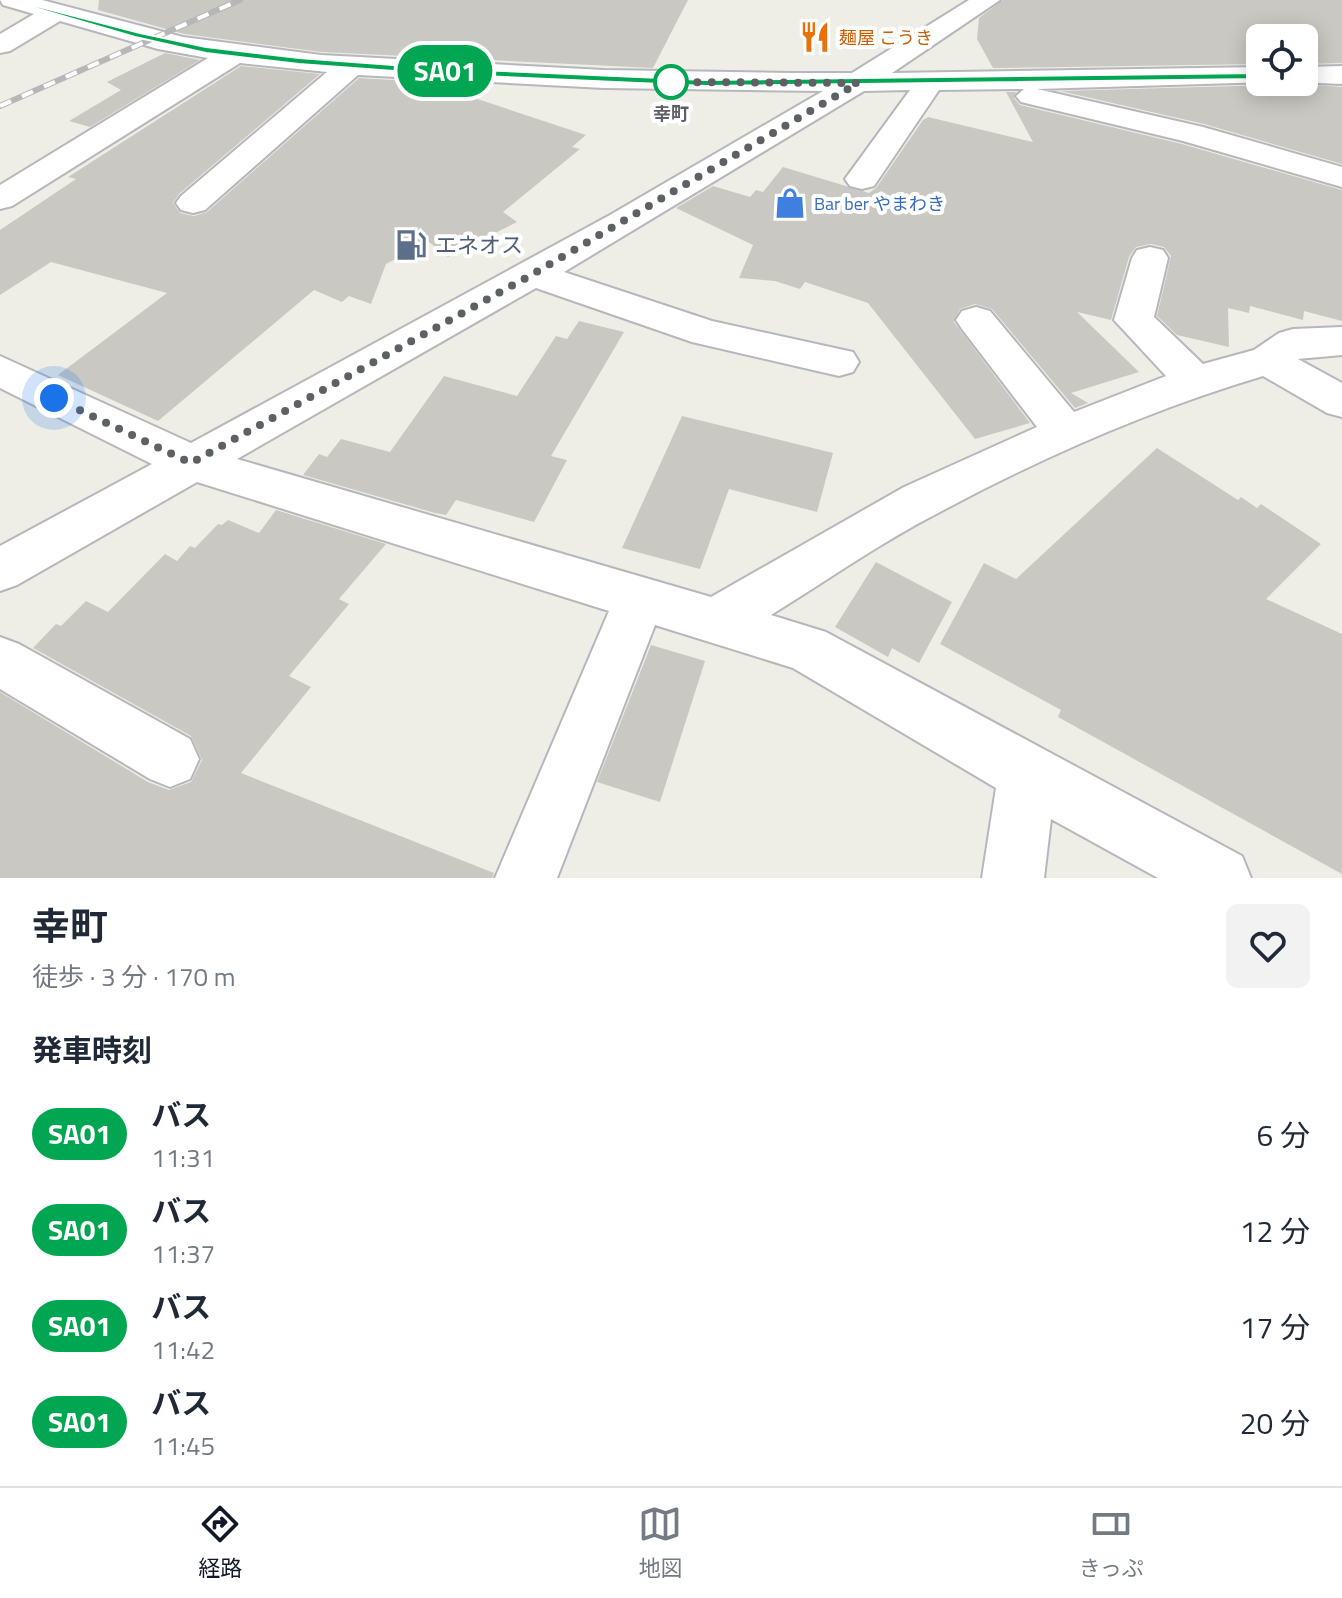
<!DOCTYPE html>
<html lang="ja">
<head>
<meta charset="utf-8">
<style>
	body { margin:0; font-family:"Titillium Web","Noto Sans JP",sans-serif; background:#f2f2f3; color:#1f2937; height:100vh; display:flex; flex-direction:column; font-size:30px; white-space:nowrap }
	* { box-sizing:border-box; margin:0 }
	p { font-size:26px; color:#747a83 }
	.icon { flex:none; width:44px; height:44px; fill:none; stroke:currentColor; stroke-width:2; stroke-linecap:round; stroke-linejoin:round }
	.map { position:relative; height:878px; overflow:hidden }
	.drawer { display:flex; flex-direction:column; background:#fff; flex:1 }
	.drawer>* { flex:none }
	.badge { padding:0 16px; border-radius:26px; font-size:28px; line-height:52px }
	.tools { position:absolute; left:1246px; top:24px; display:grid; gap:16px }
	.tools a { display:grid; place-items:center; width:72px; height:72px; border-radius:12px; background:#fff; box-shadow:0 4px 20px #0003; font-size:40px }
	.you { position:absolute; width:40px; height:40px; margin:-20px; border:6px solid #fff; border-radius:50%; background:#1a73e8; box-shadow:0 0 0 12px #1a73e833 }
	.map>.badge { position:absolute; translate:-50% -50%; box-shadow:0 0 0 4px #fff }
	h2 { padding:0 32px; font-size:30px; line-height:72px }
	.round { display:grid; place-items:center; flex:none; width:84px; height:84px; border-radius:12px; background:#f2f2f3 }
	.overview { display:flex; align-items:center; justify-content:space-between; height:136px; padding:0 32px }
	h1 { font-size:38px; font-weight:700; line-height:60px }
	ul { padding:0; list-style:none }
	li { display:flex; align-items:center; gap:24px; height:96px; padding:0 32px }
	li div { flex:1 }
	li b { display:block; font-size:30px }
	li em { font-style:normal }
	li .badge { min-width:88px; font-weight:700; text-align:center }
	.dock { display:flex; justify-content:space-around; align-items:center; height:112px; border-top:2px solid #e0e1e3; background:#fff; font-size:22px; color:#747a83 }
	.dock a { display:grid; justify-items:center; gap:4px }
	.dock .on { color:#111827 }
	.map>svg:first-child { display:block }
</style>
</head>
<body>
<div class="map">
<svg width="1342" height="878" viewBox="0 0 1342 878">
	<rect width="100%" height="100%" fill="#efeee6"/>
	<!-- building -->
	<g fill="#cac8c2">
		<path d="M99 0H688L653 68 321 52 184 34 98 10Z"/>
		<path d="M1003 0H1342V63L1304 64V38H1260V64L993 68 977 39 979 18Z"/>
		<path d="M165 53 200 60 90 127 69 121 121 90 107 82Z"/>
		<path d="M241 66 320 74 179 194 173 203 180 213 194 216 207 212 359 78 426 82 586 135 572 147 580 149 503 212 517 222 448 257 429 242 386 264 371 304 349 296 342 302 314 290 158 421 58 375 167 293 51 262 0 295V230L76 179 68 177Z"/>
		<path d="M1273 82 1342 87V164L1204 124 1060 91 1270 85Z"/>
		<path d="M1006 92H1016L1014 98 1020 105 1182 144 1342 190V321L1304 311 1303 320 1250 306 1249 313 1228 308 1229 347 1177 335 1157 316 1171 256 1164 247 1151 244 1136 247 1129 257 1111 320 1077 312 1139 372 1071 393 1088 403 1075 408 992 309 975 304 960 309 954 322 1030 423 975 439 868 303 805 282 800 289 775 281 739 278 753 245 676 208 713 186 750 197 756 190 763 192 783 167 869 193 876 188 923 120 928 117 1033 142Z"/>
		<path d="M579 321 624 332 551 456 567 460 534 522 456 500 446 515 435 513 303 475 319 454 327 457 341 439 390 452 444 376 517 396 556 336 567 339Z"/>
		<path d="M682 416 833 453 817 512 729 489 700 569 622 548Z"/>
		<path d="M1157 448 1238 500 1241 497 1257 508 1261 504 1321 544 1266 599 1342 634V874L1058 717 1061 710 940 644 984 563 1016 579Z"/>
		<path d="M276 510 386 544 339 599 349 604 289 676 311 687 241 773 494 873 492 878H0V692L148 782 169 790 191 782 202 760 191 736 33 648 56 624 61 626 86 601 108 612 165 554 177 561 190 546 195 548 218 524 222 525 228 520 259 533Z"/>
		<path d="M876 562 952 602 919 663 892 648 888 657 835 627Z"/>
		<path d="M651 645 705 661 660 802 597 782Z"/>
	</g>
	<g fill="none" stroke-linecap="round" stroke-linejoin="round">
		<defs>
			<g id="minor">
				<path d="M0 0H42L183 37 321 55 604 70 791 73H852L969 0H1000L892 73 1260 67V82H1270L1037 89 1203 127 1342 167V187L1183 141 1021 102 1016 96 1024 89 939 90 874 186 862 189 850 186 845 179 910 90 864 91 564 272 712 321 853 352 859 362 853 372 839 376 692 342 536 288 237 459 711 597 904 487 1037 427 962 329 956 320 962 311 976 307 990 311 1074 412 1166 376 1114 320 1132 258 1137 250 1150 247 1163 250 1168 258 1154 317 1203 364 1254 350 1279 333 1293 329 1342 327V355L1298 359 1342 383V417L1327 413 1263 376C1152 409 1040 458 938 513 880 543 826 581 771 615L826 632 1242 856 1251 878H1158L1051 819 1044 878H982L996 788 793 668 655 625 557 878H495L609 611 197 482 17 585 0 591V546L152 464 0 388V356L191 443 610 215 823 91 604 88 358 75 205 210 193 213 181 210 176 203 181 196 327 72 240 63 12 206 0 209V185L208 58 158 49 60 21 10 51 0 53V34L34 14 3 5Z"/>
				<path d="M1342 66V84L1294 82H1304V67Z"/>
				<path d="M0 637 19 644 190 739 199 759 190 779 170 787 150 779 0 689Z"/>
			</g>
		</defs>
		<!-- minor casing -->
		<use href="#minor" stroke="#b6b7bc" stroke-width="4"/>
		<!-- minor -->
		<use href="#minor" fill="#fff" fill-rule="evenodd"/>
		<defs>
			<path id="rail" d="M0 106 240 0"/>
		</defs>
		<!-- rail casing -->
		<use href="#rail" stroke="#b6b7b7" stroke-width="6"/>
		<!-- rail -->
		<use href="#rail" stroke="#fff" stroke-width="4" stroke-dasharray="12" stroke-linecap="butt"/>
	</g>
	<!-- line -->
	<path fill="#00a651" stroke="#fff" stroke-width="2" d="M8 0H13L140 33 206 47 299 58 434 68 706 80 1260 73 1265 76 1260 79 706 86 434 74 299 64 206 53 135 37Z"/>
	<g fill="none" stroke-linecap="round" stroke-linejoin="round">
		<!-- walk -->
		<path stroke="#5d6065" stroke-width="8" stroke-dasharray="0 14.4" d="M54 398 191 463 533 274 858 83 671 82"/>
	</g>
	<!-- icons -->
	<defs>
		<symbol id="restaurant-bare" viewBox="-9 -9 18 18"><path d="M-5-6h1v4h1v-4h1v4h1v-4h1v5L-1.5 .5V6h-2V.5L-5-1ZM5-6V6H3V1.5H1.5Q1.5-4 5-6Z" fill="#e8710a" stroke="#fff" stroke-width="2.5" paint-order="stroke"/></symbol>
		<symbol id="shop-bare" viewBox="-9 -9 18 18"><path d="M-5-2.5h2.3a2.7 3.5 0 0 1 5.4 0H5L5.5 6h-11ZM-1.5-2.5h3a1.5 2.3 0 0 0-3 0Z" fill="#3f7fe0" stroke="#fff" stroke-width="2.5" paint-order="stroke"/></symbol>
		<symbol id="fuel-bare" viewBox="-9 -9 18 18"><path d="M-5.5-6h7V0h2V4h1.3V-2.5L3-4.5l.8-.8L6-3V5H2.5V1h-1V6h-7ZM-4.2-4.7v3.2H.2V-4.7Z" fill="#5c6f8a" stroke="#fff" stroke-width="2.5" paint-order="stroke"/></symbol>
	</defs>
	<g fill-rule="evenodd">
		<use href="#restaurant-bare" x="793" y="15" width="44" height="44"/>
		<use href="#shop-bare" x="768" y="181" width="44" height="44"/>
		<use href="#fuel-bare" x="389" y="223" width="44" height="44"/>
	</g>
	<!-- markers -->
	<circle fill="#fff" stroke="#00a651" stroke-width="4" cx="671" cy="82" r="16"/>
	<g text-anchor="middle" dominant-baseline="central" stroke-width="8" stroke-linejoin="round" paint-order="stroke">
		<!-- far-food labels -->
		<g font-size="18" fill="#c56008" stroke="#fff" text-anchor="start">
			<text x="839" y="37">麺屋 こうき</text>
		</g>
		<!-- far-stop labels -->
		<g font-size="18" font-weight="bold" fill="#5d6065" stroke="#fff">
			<text x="671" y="113">幸町</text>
		</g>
		<!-- far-shop labels -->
		<g font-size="18" fill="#366cbe" stroke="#fff" text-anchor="start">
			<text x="814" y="203">Bar ber やまわき</text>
		</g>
		<!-- service labels -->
		<g font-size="22" fill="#4e5e75" stroke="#fff" text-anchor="start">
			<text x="435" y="245">エネオス</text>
		</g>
	</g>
</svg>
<div class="tools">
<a><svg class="icon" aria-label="locate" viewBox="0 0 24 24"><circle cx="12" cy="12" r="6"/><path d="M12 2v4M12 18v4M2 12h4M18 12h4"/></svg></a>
</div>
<div class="you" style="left:54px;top:398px"></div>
<b class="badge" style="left:445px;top:71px;background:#00a651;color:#fff">SA01</b>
</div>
<section class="drawer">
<div class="overview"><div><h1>幸町</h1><p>徒歩 · 3 分 · 170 m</p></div><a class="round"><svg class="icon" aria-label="heart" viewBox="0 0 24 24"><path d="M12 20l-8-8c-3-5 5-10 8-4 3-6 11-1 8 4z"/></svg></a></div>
<h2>発車時刻</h2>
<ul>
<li><span class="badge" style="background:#00a651;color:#fff">SA01</span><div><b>バス</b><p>11:31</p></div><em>6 分</em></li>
<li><span class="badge" style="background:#00a651;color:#fff">SA01</span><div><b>バス</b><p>11:37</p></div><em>12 分</em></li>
<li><span class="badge" style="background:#00a651;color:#fff">SA01</span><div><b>バス</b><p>11:42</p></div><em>17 分</em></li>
<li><span class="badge" style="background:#00a651;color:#fff">SA01</span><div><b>バス</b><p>11:45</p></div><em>20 分</em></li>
</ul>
</section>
<nav class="dock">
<a class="on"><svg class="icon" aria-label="directions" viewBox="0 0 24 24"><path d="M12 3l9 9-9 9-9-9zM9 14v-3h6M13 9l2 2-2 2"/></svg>経路</a>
<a><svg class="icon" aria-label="map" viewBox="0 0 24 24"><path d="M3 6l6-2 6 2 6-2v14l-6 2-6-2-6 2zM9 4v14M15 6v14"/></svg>地図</a>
<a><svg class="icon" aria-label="tickets" viewBox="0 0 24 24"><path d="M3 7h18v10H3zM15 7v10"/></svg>きっぷ</a>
</nav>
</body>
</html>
